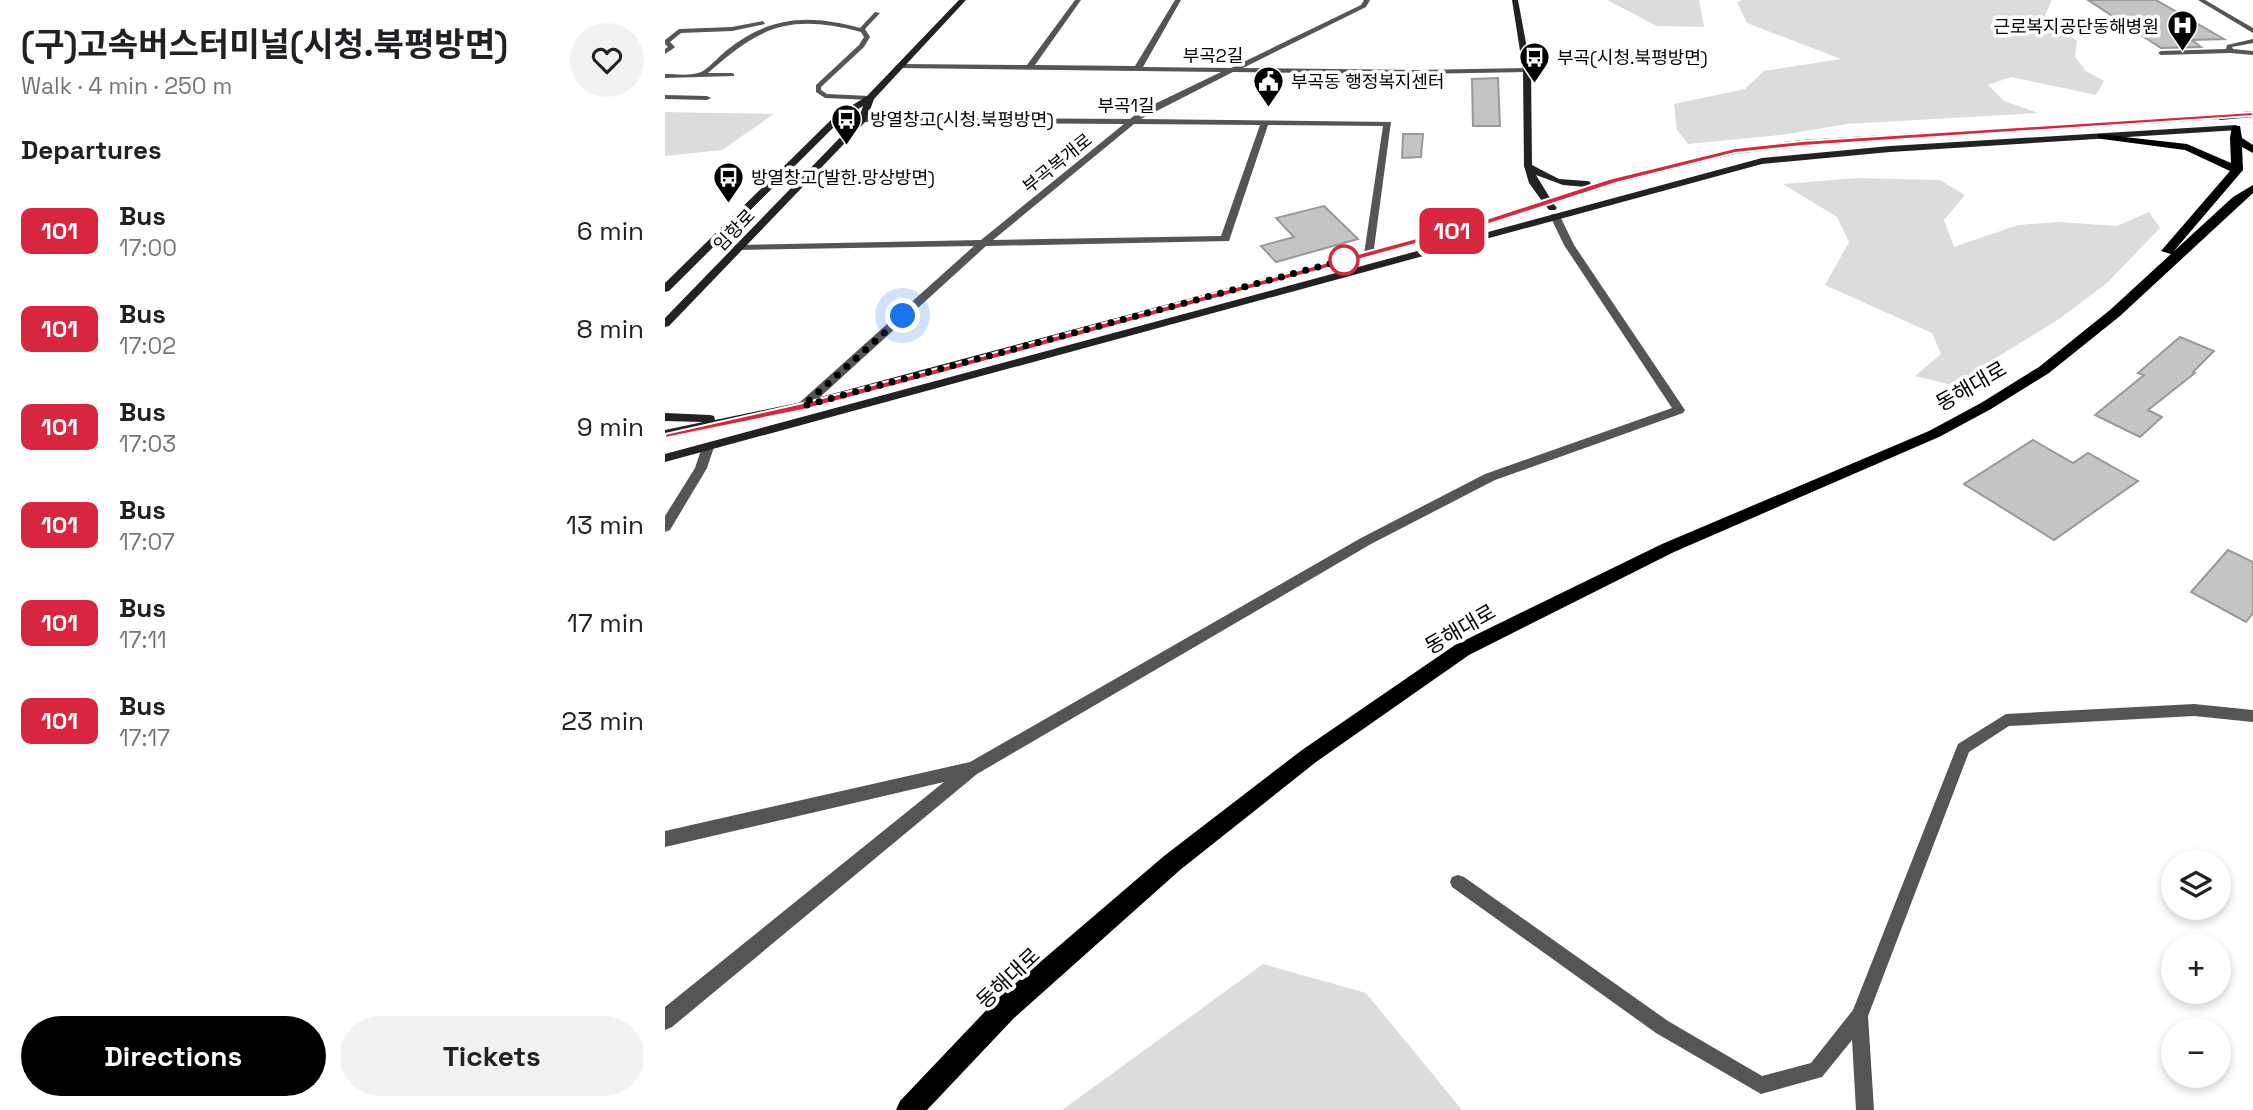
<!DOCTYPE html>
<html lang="en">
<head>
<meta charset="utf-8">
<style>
	body { margin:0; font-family:"Space Grotesk","Noto Sans KR",sans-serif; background:#f2f2f2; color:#202124; height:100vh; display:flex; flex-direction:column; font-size:26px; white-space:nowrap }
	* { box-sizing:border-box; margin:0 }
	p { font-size:23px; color:#757577 }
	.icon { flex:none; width:38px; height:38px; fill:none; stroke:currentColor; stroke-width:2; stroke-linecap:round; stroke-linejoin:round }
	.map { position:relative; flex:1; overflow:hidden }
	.drawer { display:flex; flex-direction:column; background:#fff; width:665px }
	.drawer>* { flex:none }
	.badge { padding:0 14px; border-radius:10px; font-size:24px; line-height:46px }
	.tools { position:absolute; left:1496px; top:850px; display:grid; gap:14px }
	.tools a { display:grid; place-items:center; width:70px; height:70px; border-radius:50%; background:#fff; box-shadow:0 4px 10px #0003; font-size:35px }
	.you { position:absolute; width:35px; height:35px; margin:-18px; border:5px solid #fff; border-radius:50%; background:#1a73e8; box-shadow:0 0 0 10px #1a73e833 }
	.map>.badge { position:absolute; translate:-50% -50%; box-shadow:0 0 0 4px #fff }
	h2 { padding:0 21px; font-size:26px; line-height:63px }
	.round { display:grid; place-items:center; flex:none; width:74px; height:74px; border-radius:37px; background:#f2f2f2 }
	.head { display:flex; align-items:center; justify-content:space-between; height:119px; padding:0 21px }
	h1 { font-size:33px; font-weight:700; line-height:52px }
	.button { display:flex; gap:14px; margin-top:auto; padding:14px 21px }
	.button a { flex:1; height:80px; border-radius:42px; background:#000; color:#fff; font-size:28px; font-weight:700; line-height:80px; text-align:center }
	.button a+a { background:#f2f2f2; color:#202124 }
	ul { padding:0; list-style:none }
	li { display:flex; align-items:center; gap:21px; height:98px; padding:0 21px }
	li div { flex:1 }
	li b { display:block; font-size:26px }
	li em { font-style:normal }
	li .badge { min-width:77px; font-weight:700; text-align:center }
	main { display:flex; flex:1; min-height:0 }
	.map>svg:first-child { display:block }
</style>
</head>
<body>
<main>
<section class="drawer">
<div class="head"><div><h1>(구)고속버스터미널(시청.북평방면)</h1><p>Walk · 4 min · 250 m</p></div><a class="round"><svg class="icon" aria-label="heart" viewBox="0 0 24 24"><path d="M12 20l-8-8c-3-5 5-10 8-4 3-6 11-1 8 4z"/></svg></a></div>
<h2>Departures</h2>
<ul>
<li><span class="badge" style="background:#d7263d;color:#fff">101</span><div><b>Bus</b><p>17:00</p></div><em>6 min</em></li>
<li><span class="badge" style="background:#d7263d;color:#fff">101</span><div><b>Bus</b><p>17:02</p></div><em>8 min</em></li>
<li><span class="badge" style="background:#d7263d;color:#fff">101</span><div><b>Bus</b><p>17:03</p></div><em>9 min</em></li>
<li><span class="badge" style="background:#d7263d;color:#fff">101</span><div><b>Bus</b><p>17:07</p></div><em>13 min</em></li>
<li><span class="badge" style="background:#d7263d;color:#fff">101</span><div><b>Bus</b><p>17:11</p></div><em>17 min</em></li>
<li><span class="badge" style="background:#d7263d;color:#fff">101</span><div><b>Bus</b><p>17:17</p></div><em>23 min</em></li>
</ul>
<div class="button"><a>Directions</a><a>Tickets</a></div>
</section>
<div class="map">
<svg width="1588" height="1110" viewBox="0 0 1588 1110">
	<rect width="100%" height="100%" fill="#fff"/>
	<!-- green -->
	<g fill="#dcdcdc">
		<path d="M942 0H1034L1039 27 992 26Z"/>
		<path d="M1078 0H1387L1380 15 1412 41 1410 57 1421 71 1439 81 1431 95 1346 77 1323 85 1339 101 1373 113 1182 124 1116 135 1023 144 1012 130 1009 104 1080 89 1099 71 1176 59 1082 23 1072 2Z"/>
		<path d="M0 112 109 114 57 150 0 156Z"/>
		<path d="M1192 178 1275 180 1300 195 1279 220 1289 247 1353 225 1394 222 1452 226 1484 212 1495 228 1442 283 1394 319 1287 385 1250 376 1276 354 1267 333 1160 285 1184 242 1172 217 1118 184Z"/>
		<path d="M598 964 701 993 797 1110H397Z"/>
	</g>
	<!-- building -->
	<g fill="#c4c4c4" stroke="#999" stroke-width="2">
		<path d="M1423 0H1491L1559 39 1527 40 1536 47 1496 48Z"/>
		<path d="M833 78 835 126H808L807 79Z"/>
		<path d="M738 134H758L756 157 737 158Z"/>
		<path d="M659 206 693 239 611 262 596 246 629 237 611 218Z"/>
		<path d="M1515 337 1549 351 1528 372 1530 373 1483 410 1497 417 1475 437 1430 415 1479 375 1473 373Z"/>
		<path d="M1368 440 1408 463 1423 453 1473 481 1389 540 1299 484Z"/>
		<path d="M1563 550 1588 562V613L1581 622 1526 592Z"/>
	</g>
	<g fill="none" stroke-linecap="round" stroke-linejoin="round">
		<!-- lane -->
		<g fill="#555" fill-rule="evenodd">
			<path d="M1533 0H1540L1588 28V33Z"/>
			<path d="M210 12 215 13 200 29 205 37 199 47 156 87V90L162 94 205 96H208V100L160 98 151 92V85L194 45 199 37 196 32C126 14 96 25 43 73H67L69 74V76L0 78V74C10 74 23 76 33 73 42 71 54 56 62 50 105 16 143 14 195 28Z"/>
			<path d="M98 21 100 24 67 31 16 33 5 42 10 47 9 48 0 54V49L3 47 0 44V40L14 29 67 27Z"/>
			<path d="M1588 39V43L1567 47 1568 49 1588 51V55L1565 53 1496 55 1493 53 1496 51 1561 49 1562 45Z"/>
			<path d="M0 95 42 96 46 98 42 100 0 99Z"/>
			<path d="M1529 704 1588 710V722L1529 716 1344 726 1304 752 1203 1016 1209 1110H1191L1187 1040 1157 1077 1096 1094 991 1033 787 887 785 882 787 877 793 875 799 877 1003 1021 1097 1076 1146 1063 1188 1010 1293 744 1341 714Z"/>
		</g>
		<!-- street -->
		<g fill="#555" fill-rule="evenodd">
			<path d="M410 0H416L370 65 470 66 510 0H516L478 67 566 68 696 5 699 0H705L701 7 578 68 753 70 862 68 866 70 862 72 753 74 568 72 476 119 726 122 708 256 699 254 718 126 603 125 564 241 321 246 142 409H134L132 406 134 403 309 246 74 250 69 247 70 245 316 240 459 124 198 122 195 121V117L465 119 475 111 556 72 234 68 230 66 234 64 362 65ZM469 124 595 125 556 236 328 240Z"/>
			<path d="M887 214 895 216 909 245 1020 410 1018 413 830 480 706 544 312 774 7 1027 0 1030V1007L279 782 0 847V831L305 762 696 538 820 474 1007 408 899 245 885 216Z"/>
			<path d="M43 443 49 447 42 468 5 530 0 532V516L30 468 37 447Z"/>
		</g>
		<!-- secondary -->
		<g fill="#222" fill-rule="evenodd">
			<path d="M294 0H301L209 99 201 121 4 326 0 327V318L194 118 198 106 176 120 4 291 0 292V283L170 116 202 96Z"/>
			<path d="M847 0H853L866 70 867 165 894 179 922 181 925 182 926 185 1070 148 1137 140 1555 115 1559 117 1555 119 1137 146 1070 154 951 183 888 203 892 208 890 210H884L881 206 824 224 142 409 0 438V430L38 422 0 421V413L45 415 49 416 50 420 137 402 818 220 877 201 864 183 859 166 858 70ZM871 175 898 185 921 187 885 198Z"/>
			<path d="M1571 125 1575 128 1574 130 1225 152 1097 164 0 462V454L1097 158 1225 146Z"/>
		</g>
		<!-- primary -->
		<g fill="#000" fill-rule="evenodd">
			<path d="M1588 111V117L1555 120 1550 117 1555 114Z"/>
			<path d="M1567 126H1575L1577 138 1588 145V153L1577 147 1578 170 1508 252 1568 197 1588 185V193L1455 316 1384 373 1326 409 1274 437 1009 552 804 655 651 762 515 870 349 1018 262 1110H231L235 1101 331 1000 499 856 637 750 790 645 997 544 1264 431 1316 403 1374 367 1445 310 1506 254 1496 251 1565 171 1520 150 1437 139 1433 138V134L1522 144 1566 163 1565 138Z"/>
		</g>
	</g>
	<!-- line -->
	<path fill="#d7263d" stroke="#fff" stroke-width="2" d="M1588 112V116L1137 146 1070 153 951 183 824 224 270 375 138 410 0 438V434L138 403 262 371 818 220 944 179 1070 148 1137 141Z"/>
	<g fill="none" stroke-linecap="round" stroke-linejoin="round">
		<!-- walk -->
		<path stroke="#000" stroke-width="7" stroke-dasharray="0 12.6" d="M238 316 138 406 679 260"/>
	</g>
	<!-- icons -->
	<defs>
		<symbol id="hospital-pin" viewBox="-11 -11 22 30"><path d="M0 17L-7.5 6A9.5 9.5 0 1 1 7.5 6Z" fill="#000" stroke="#fff"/><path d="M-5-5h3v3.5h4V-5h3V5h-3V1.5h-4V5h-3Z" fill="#fff"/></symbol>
		<symbol id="bus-pin" viewBox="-11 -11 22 30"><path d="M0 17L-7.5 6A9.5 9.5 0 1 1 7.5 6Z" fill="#000" stroke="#fff"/><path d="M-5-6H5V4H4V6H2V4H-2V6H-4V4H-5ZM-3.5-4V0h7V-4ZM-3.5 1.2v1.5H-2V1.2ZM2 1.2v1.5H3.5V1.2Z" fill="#fff"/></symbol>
		<symbol id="civic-pin" viewBox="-11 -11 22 30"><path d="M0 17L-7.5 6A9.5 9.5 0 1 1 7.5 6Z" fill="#000" stroke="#fff"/><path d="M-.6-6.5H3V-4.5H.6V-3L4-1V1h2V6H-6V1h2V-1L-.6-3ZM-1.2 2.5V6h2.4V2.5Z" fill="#fff"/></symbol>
	</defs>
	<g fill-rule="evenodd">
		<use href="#hospital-pin" x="1500" y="8" width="35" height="47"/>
		<use href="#bus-pin" x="852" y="40" width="35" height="47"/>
		<use href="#civic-pin" x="586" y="64" width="35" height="47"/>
		<use href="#bus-pin" x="164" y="102" width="35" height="47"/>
		<use href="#bus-pin" x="46" y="160" width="35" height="47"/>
	</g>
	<!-- markers -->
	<circle fill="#fff" stroke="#d7263d" stroke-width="3.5" cx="679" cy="260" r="14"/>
	<g text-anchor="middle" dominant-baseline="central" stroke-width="7" stroke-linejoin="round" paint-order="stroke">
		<!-- far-poi labels -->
		<g font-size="18" fill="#000" stroke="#fff" text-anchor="start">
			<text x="1494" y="26" text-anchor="end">근로복지공단동해병원</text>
			<text x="892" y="57">부곡(시청.북평방면)</text>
			<text x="626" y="81">부곡동 행정복지센터</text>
			<text x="205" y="119">방열창고(시청.북평방면)</text>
			<text x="86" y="177">방열창고(발한.망상방면)</text>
		</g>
		<!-- far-street labels -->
		<g font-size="18" fill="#000" stroke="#fff">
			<text x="548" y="55">부곡2길</text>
			<text x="461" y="105">부곡1길</text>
			<text transform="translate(392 163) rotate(-39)">부곡복개로</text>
			<text transform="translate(69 230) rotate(-46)">임항로</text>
		</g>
		<!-- street labels -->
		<g font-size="21" fill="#000" stroke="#fff">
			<text transform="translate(1306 386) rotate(-30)">동해대로</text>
			<text transform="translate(795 629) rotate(-30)">동해대로</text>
			<text transform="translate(343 978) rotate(-43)">동해대로</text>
		</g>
	</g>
</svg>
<div class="tools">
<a><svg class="icon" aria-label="layers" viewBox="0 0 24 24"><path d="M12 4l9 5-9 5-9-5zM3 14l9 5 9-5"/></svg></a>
<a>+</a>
<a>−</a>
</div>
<div class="you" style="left:238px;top:316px"></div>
<b class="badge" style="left:787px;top:231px;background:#d7263d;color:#fff">101</b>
</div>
</main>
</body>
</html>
